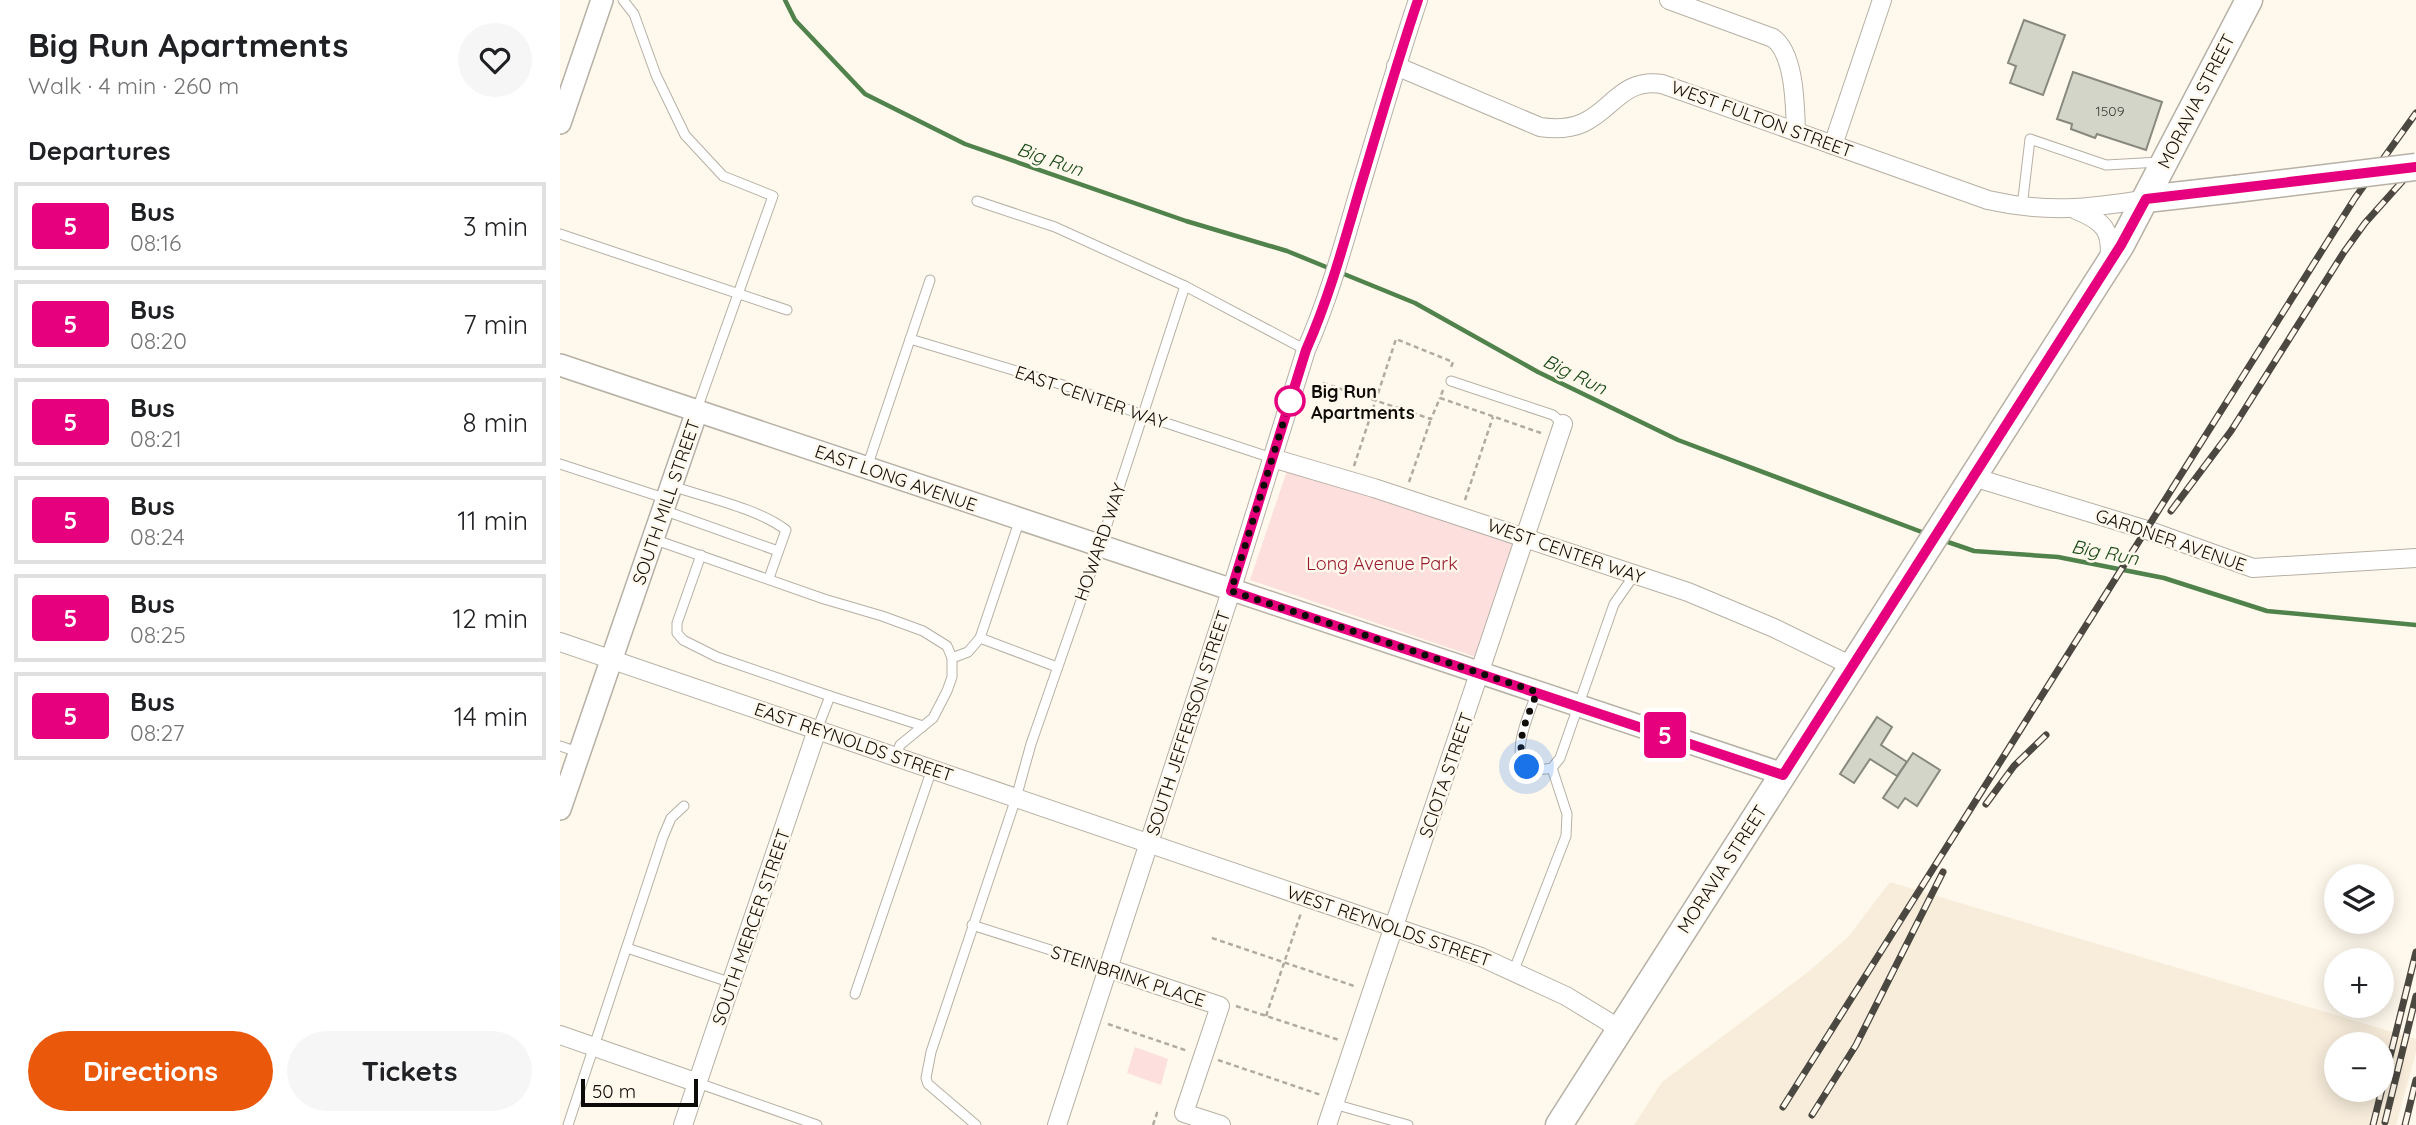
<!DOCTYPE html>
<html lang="en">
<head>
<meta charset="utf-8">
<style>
	body { margin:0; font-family:Quicksand,sans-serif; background:#f6f6f6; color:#202124; height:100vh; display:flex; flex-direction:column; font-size:26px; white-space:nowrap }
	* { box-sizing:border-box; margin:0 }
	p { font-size:23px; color:#757577 }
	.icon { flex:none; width:38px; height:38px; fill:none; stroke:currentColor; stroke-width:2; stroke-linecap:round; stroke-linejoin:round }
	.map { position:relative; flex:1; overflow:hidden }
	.details { display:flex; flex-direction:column; background:#fff; width:560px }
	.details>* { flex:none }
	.badge { padding:0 14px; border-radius:5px; font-size:24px; line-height:46px }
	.fabs { position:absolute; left:1764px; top:864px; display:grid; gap:14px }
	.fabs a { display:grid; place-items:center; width:70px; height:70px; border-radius:50%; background:#fff; box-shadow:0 4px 18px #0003; font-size:35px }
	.scale { position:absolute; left:21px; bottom:18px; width:117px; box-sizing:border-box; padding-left:7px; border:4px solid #0e0c08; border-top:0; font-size:19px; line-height:24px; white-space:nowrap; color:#0e0c08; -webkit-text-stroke:5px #fff8ec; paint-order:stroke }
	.you { position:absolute; width:35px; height:35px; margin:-18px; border:5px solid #fff; border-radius:50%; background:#1a73e8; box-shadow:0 0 0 10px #1a73e833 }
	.map>.badge { position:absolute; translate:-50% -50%; box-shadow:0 0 0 4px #fff }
	h2 { padding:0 28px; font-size:26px; line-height:63px }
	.round { display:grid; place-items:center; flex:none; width:74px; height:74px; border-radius:37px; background:#f6f6f6 }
	.headline { display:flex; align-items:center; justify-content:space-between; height:119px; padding:0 28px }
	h1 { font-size:33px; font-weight:800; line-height:52px }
	.action { display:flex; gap:14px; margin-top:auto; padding:14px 28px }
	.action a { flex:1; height:80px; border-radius:42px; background:#ea580c; color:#fff; font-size:28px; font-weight:800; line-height:80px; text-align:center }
	.action a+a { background:#f6f6f6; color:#202124 }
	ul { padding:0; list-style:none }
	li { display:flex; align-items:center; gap:21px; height:88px; margin:0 14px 10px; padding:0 14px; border:4px solid #e0e0e0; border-radius:0px }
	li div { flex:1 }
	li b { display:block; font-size:26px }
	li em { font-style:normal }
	li .badge { min-width:77px; font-weight:700; text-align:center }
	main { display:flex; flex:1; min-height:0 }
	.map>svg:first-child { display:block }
</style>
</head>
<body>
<main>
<section class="details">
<div class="headline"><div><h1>Big Run Apartments</h1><p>Walk · 4 min · 260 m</p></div><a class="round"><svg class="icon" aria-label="heart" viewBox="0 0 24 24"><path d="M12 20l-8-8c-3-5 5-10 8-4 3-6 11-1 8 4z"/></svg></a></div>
<h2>Departures</h2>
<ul>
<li><span class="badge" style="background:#e6007e;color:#fff">5</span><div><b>Bus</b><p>08:16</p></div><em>3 min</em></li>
<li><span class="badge" style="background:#e6007e;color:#fff">5</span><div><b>Bus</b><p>08:20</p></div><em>7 min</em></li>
<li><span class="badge" style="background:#e6007e;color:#fff">5</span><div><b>Bus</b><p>08:21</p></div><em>8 min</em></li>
<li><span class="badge" style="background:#e6007e;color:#fff">5</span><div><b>Bus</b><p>08:24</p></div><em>11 min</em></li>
<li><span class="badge" style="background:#e6007e;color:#fff">5</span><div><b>Bus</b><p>08:25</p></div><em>12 min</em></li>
<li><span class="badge" style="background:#e6007e;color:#fff">5</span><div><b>Bus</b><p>08:27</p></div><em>14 min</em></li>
</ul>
<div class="action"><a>Directions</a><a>Tickets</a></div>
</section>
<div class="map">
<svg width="1856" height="1125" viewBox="0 0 1856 1125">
	<rect width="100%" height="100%" fill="#fff8ec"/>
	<!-- built -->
	<path fill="#f8eddb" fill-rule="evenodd" d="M1330 882 1856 1039V1052L1836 1125H1074L1102 1082 1248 972 1288 937ZM1776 1045H1822V1090H1776Z"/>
	<!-- green -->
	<g fill="#fddfde">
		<path d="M728 468 954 545 916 657 690 580Z"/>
		<path d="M575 1047 608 1059 601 1085 567 1073Z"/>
	</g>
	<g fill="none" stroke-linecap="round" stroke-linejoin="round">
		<!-- stream -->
		<g stroke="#50824b" stroke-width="4.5">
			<path d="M225 0 235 20 305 94 405 144 626 221 727 251 771 269"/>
			<path d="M779 272 855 303 978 372 1118 440 1367 534"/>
			<path d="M1382 540 1414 551 1498 557 1604 578 1707 611 1856 625"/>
		</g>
	</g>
	<!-- building -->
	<g fill="#d4d5c9" stroke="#88897e" stroke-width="2">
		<path d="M1464 20 1505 35 1483 95 1450 83 1456 66 1448 63Z"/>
		<path d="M1513 72 1602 102 1586 150 1537 134 1535 138 1511 129 1512 124 1497 119Z"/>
		<path d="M1317 717 1332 727 1321 745 1347 762 1337 776 1310 759 1294 783 1280 774Z"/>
		<path d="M1353 753 1380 770 1357 806 1345 798 1338 808 1323 798Z"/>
	</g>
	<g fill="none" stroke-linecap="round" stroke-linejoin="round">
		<defs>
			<g id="service">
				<path d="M63 0 74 14 96 75 125 135 163 176 213 196 137 409"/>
				<path d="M417 201 495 227 625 286 746 350"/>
				<path d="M1462 207 1470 139 1546 165 1600 162"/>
				<path d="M0 234 227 310"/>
				<path d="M350 339 513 388 582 415 712 458"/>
				<path d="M891 381 993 415 1003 424"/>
				<path d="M0 464 107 499"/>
				<path d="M307 467 370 280"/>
				<path d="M112 486C147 498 197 508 226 530L209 578"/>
				<path d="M103 510 218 551"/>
				<path d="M93 539 264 599 322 616 363 631 387 646 392 658V677L387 691 373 718 340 745 336 756"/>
				<path d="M141 555 117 623V633L123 640 157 657 270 696"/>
				<path d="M420 638 497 667"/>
				<path d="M392 658 408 652 420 638 460 519"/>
				<path d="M977 692C968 718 937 779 992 768L1000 758 1054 604 1075 574"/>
				<path d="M257 730 270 696 363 726"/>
				<path d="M0 746 18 752"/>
				<path d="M412 925 547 968"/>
				<path d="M67 948 172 983"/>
				<path d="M954 970 1006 836 1007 814 992 768"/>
				<path d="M295 994 372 769"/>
				<path d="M138 1083 257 1125"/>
				<path d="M774 1104 848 1125"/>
				<path d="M8 1125 103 837 111 818 124 806"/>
				<path d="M416 1125 368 1084 366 1078 371 1052 456 798 471 744 540 546 625 286"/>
			</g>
			<g id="minor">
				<path d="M1109 0 1213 38C1235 54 1235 106 1236 132"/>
				<path d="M836 66 980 127C1050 138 1047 76 1102 84L1428 200C1484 213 1529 209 1586 199"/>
				<path d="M1273 145 1322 0"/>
				<path d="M1516 210C1544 221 1553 231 1549 262"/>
				<path d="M712 458 814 488 1128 592 1214 628 1292 666"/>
				<path d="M1413 477 1587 530 1693 568 1856 558"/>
				<path d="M0 642 921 957 1006 996 1060 1029"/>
				<path d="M547 968 660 1006 624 1113 661 1125"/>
				<path d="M0 1035 138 1083"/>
				<path d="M123 1125 257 730"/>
				<path d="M497 1125 671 591 746 350C769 298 784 243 800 188 819 125 837 62 858 0"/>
				<path d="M767 1125 1003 424"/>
			</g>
			<g id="tertiary">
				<path d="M0 123 42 0"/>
				<path d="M0 365 1223 774"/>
				<path d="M0 809 137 411"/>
			</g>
			<g id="primary">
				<path d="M1586 199 1675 189"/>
				<path d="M999 1125 1561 245 1689 0"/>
			</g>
		</defs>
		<!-- service casing -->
		<use href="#service" stroke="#b6b0a5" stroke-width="11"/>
		<!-- minor casing -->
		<use href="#minor" stroke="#b6b0a5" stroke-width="20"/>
		<!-- tertiary casing -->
		<use href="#tertiary" stroke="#b6b0a5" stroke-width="24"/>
		<!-- primary casing -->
		<use href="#primary" stroke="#b6b0a5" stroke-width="29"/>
		<!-- path -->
		<g stroke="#b0aba1" stroke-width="2.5" stroke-dasharray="5 3.5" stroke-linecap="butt">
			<path d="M763 383 871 419 880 398"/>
			<path d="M883 390 880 398 981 433"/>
			<path d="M794 466 836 339 893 362 890 370"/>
			<path d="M849 482 871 419"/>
			<path d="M905 500 933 417"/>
			<path d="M652 938 797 987"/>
			<path d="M676 1006 779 1040"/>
			<path d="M706 1016 741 913"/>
			<path d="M548 1024 628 1051"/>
			<path d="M658 1060 761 1095"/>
			<path d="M593 1125 597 1113 600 1114"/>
		</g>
		<!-- service -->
		<use href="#service" stroke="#fff" stroke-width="9"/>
		<!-- minor -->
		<use href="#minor" stroke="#fff" stroke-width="18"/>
		<!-- tertiary -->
		<use href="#tertiary" stroke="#fff" stroke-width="21"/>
		<!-- primary -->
		<use href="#primary" stroke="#fff" stroke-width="26"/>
		<defs>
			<g id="rail">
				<path d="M1611 511 1671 431 1784 252 1805 223 1856 166"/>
				<path d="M1426 804 1454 766 1486 735"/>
				<path d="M1223 1107 1795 198 1856 113"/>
				<path d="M1252 1115 1296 1045 1383 872"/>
				<path d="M1825 1122 1856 996"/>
				<path d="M1813 1125 1856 952"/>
				<path d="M1845 1125 1856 1080"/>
			</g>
		</defs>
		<!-- rail casing -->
		<use href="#rail" stroke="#4b4842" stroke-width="7"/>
		<!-- rail -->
		<use href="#rail" stroke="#fff8ec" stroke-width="4.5" stroke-dasharray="13" stroke-linecap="butt"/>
		<defs>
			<path id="primary-bridge" d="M1675 189 1856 167"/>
		</defs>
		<!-- primary-bridge casing -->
		<use href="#primary-bridge" stroke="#b6b0a5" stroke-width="29" stroke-linecap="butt"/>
		<!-- primary-bridge -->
		<use href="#primary-bridge" stroke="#fff" stroke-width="26"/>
	</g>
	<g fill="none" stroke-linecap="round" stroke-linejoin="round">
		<defs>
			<path id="line" d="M858 0C837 62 819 125 800 188 784 243 769 298 746 350L671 591 1223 775 1561 245 1586 199 1856 167"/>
		</defs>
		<!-- line casing -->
		<use href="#line" stroke="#fff" stroke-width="16"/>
		<!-- line -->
		<use href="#line" stroke="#e6007e" stroke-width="10"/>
		<!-- walk -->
		<path stroke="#0e0c08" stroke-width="7" stroke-dasharray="0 12.6" d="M730 401 671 591 977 692C969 715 952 745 967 767"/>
	</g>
	<!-- markers -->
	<circle fill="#fff" stroke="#e6007e" stroke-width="3.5" cx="730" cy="401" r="14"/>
	<g text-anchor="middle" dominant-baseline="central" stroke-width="5" stroke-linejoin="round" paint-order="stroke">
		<!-- number labels -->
		<g font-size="14" fill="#403e38">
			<text x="1550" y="111">1509</text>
		</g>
		<!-- street labels -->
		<g font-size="18" fill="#0e0c08" stroke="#fff8ec">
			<text transform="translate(1636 101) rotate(-63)">MORAVIA STREET</text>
			<text transform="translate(1202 119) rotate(20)">WEST FULTON STREET</text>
			<text transform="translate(531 397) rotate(19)">EAST CENTER WAY</text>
			<text transform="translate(336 478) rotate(19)">EAST LONG AVENUE</text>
			<text transform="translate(106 502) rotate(-71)">SOUTH MILL STREET</text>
			<text transform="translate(1611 540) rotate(19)">GARDNER AVENUE</text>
			<text transform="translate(540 542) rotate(-71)">HOWARD WAY</text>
			<text transform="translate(1006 551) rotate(19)">WEST CENTER WAY</text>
			<text transform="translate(628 723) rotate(-72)">SOUTH JEFFERSON STREET</text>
			<text transform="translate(294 742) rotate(19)">EAST REYNOLDS STREET</text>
			<text transform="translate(886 775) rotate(-71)">SCIOTA STREET</text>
			<text transform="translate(1162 869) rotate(-57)">MORAVIA STREET</text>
			<text transform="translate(829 926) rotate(19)">WEST REYNOLDS STREET</text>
			<text transform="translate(191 927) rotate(-71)">SOUTH MERCER STREET</text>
			<text transform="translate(568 976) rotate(18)">STEINBRINK PLACE</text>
		</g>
		<!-- stop labels -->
		<g font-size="18" font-weight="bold" fill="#0e0c08" stroke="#fff8ec" text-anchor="start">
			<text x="751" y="391">Big Run<tspan x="751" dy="21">Apartments</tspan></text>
		</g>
		<!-- park labels -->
		<g font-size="18" fill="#97192d" stroke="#fff8ec">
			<text x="822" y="563">Long Avenue Park</text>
		</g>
		<!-- water labels -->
		<g font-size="19" font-style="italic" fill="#194a18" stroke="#fff8ec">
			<text transform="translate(490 159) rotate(19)">Big Run</text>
			<text transform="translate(1015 374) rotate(26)">Big Run</text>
			<text transform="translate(1545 552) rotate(11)">Big Run</text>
		</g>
	</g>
</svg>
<div class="fabs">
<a><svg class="icon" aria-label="layers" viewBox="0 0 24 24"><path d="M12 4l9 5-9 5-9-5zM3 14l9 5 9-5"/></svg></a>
<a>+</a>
<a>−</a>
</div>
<div class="scale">50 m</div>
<div class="you" style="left:967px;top:767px"></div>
<b class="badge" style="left:1105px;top:735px;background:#e6007e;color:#fff">5</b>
</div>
</main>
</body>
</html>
